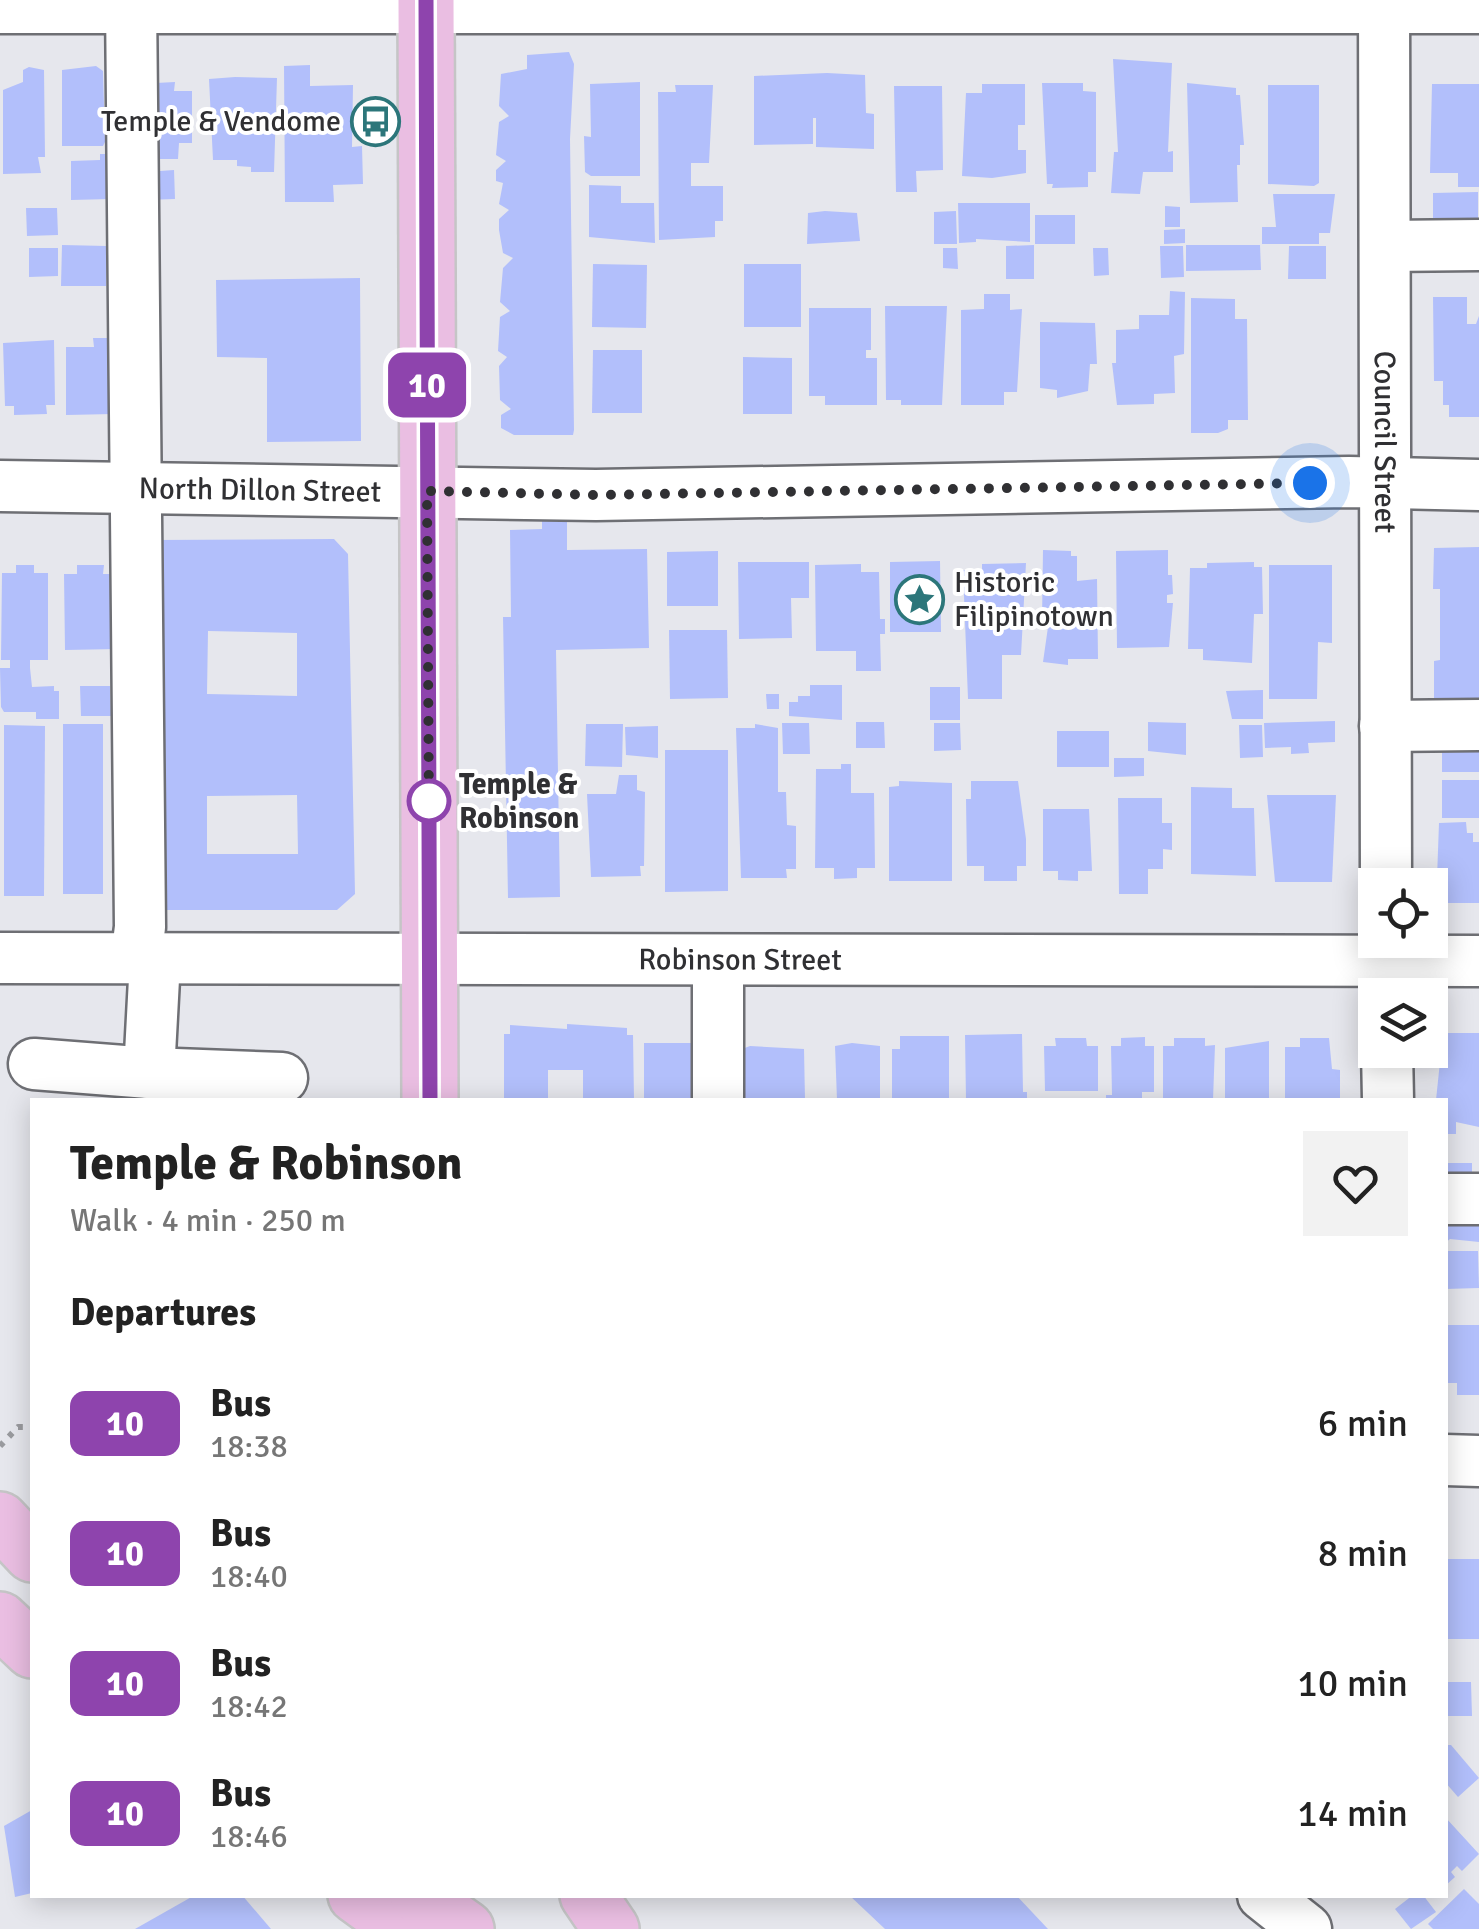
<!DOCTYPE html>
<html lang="en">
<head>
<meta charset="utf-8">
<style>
	body { margin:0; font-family:Signika,sans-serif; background:#f2f2f2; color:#222; height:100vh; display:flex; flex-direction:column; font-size:38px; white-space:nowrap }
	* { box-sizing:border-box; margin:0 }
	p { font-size:32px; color:#767676 }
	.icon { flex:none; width:55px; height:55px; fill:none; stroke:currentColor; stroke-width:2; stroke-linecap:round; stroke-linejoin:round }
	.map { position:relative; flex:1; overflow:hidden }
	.details { position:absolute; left:30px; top:1098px; width:1418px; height:800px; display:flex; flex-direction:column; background:#fff; border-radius:0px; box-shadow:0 5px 25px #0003 }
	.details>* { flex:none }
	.badge { padding:0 20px; border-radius:15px; font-size:35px; line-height:65px }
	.tools { position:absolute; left:1358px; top:868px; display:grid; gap:20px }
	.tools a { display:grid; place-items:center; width:90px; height:90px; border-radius:0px; background:#fff; box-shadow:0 5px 25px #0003; font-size:50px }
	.you { position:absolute; width:50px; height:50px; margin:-25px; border:8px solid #fff; border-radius:50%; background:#1a73e8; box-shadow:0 0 0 15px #1a73e833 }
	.map>.badge { position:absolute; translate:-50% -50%; box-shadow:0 0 0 5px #fff }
	h2 { padding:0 40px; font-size:38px; line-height:90px }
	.round { display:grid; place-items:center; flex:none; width:105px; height:105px; border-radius:0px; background:#f2f2f2 }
	.overview { display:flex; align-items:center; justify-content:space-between; height:170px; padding:0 40px }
	h1 { font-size:48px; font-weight:700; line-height:75px }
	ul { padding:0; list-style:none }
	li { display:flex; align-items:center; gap:30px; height:130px; padding:0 40px }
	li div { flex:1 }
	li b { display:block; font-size:38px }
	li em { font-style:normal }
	li .badge { min-width:110px; font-weight:700; text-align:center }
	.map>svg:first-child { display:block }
</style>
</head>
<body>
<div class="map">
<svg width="1479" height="1929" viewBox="0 0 1479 1929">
	<rect width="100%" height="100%" fill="#e6e7ed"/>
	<!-- building -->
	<g fill="#b2bffb" fill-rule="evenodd">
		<path d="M569 52 574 64 570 139 574 430 573 435H514L501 428V415L511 409 500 400 499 366 507 357 498 351 500 317 510 311 500 302 503 268 513 258 503 253 499 230V219L509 210 499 204 503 183 496 181V170L506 161 496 155 499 122 509 116 499 106 501 74 527 69V55Z"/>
		<path d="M1113 59 1172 63 1168 152 1173 151V172H1143L1140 194 1111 193 1114 152H1118Z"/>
		<path d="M310 65V86L353 85 352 147 362 146 363 184 333 185 334 202H285L284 66Z"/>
		<path d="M96 66 103 71 105 142 103 146H62V70Z"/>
		<path d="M29 67 44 70 45 157H38L41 173 3 174V90L23 82V70Z"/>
		<path d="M827 73 865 75 866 113 874 114V149L816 147V118H813V144L754 145V76Z"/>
		<path d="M235 77 277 78 274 172H251V167L237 166V160H213L209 79Z"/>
		<path d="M175 82 174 91H192V143H179L178 159H141L156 83Z"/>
		<path d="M640 82V176H591L585 172 584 136 591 137 590 84Z"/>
		<path d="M1042 83H1083V91L1096 92V172H1088V187L1052 188 1053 184H1047Z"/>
		<path d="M1187 83 1236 88V95H1240L1244 145H1240V165H1237L1238 202 1190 203Z"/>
		<path d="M982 84H1025V125H1018V150H1026V173L992 178 962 176 966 93H982Z"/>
		<path d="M1432 84H1479V187H1458V173H1430Z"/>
		<path d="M675 85H713L709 163H691V186H723V221H715V237L659 240 658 92H676Z"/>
		<path d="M1268 85H1319V183L1314 186 1268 184Z"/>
		<path d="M894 86H942L943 170 916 171 917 192H896Z"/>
		<path d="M100 154H111V199L71 200V161L100 160Z"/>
		<path d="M174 170 175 199 146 200V172Z"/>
		<path d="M589 185 621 186V203H654L655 243 589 237Z"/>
		<path d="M1478 192V232L1433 233V193Z"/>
		<path d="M1273 194H1335L1330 233H1319V244H1262V227H1276Z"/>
		<path d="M958 203H1030V242L976 239V242L959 243Z"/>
		<path d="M1165 206 1180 207V227H1165Z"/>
		<path d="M26 208H57L58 235 27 236Z"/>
		<path d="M825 211 857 213 860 241 807 244 808 213Z"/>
		<path d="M956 211 957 244H934V212Z"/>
		<rect x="1035" y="215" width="40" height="29"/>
		<path d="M1185 229V243L1164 244V230Z"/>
		<path d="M62 245 107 246 106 286H61Z"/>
		<path d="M1034 245V279H1006V246Z"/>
		<path d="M1186 245H1260L1261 270 1186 271Z"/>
		<path d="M1160 246H1183L1184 277 1161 278Z"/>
		<path d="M1289 246H1326V279H1288Z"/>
		<path d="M29 248H58V276L29 277Z"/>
		<path d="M943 248H957L958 269 943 268Z"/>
		<path d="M1093 248H1108L1109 275 1094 276Z"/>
		<path d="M593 264 647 265 646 328 592 327Z"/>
		<rect x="744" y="264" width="57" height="63"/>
		<path d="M360 278 361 441 267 442V358L217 357 216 280Z"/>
		<path d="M1170 291 1185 292 1184 354 1174 356 1175 393 1154 394V404L1117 405 1112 363H1116V330L1139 329V315H1169Z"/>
		<path d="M984 294H1010V310L1022 309 1017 392H1004V405H961V310L984 309Z"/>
		<path d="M1433 297H1467V324H1476L1479 316V417H1449V405H1443V381H1434Z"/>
		<path d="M1191 298 1235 299V319H1247L1248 420H1228V429L1218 433H1191Z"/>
		<path d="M885 306H947L942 405H901V400H886Z"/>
		<path d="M809 308H871V350H866V358H877V405H825V396H809Z"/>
		<path d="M1040 322 1095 323 1097 364H1090L1088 391 1057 398V390L1040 388Z"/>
		<path d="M93 338H114L113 414 66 415V347H94Z"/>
		<path d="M54 340 55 405H46L47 414 14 415V406H5L3 343Z"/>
		<path d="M593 350H642V413H592Z"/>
		<path d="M743 357 792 358V414H743Z"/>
		<path d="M567 520V550L647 549 649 648 556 650 560 897 508 898 503 617H511L510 530 542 529V521Z"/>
		<path d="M334 539 348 554 355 894 337 910H157L155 540ZM208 631 297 633V696L207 694ZM297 795 298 854H207V796Z"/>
		<path d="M1479 547V702H1434V661L1440 660V589H1433L1434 548Z"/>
		<path d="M1043 550 1071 551V556H1077V581L1097 579 1098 659H1068V665L1043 662 1048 627 1042 621Z"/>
		<path d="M1168 550V575H1172L1173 594 1167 595V603H1173L1169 647 1117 648 1116 551Z"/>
		<path d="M718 551V606H667V552Z"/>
		<path d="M940 561 941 632H890V562Z"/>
		<path d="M738 562H809V598H791L792 638 739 639Z"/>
		<path d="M1254 562V567H1262L1263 614H1254L1252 663 1203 660V649H1188L1190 568H1207V563Z"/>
		<path d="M1026 563 1021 655H1002V699H968L963 570H982V564Z"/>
		<path d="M861 564V572H879L880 619H885V634H880L881 671H856V651H816L815 565Z"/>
		<path d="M16 565H34V573H48V660H30V668L32 687 54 686V691H59V719H36V712H4L1 707 0 668H10V660H1L2 573H16Z"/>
		<path d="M77 565H104L103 574H116L118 649 65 650 64 574H77Z"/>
		<path d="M1269 565H1332V643L1318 642 1317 699H1269Z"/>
		<path d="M669 630H727L728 698 670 699Z"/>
		<path d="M810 685H842V720L789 716V702H798V696H810Z"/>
		<path d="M80 686H110L111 716H81Z"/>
		<rect x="930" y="687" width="30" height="33"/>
		<path d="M1263 690V719H1232L1226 691Z"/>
		<path d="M766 694H779V709H767Z"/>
		<path d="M1335 721V742L1308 743 1309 753 1291 754V747L1265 748 1264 723Z"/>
		<path d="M856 722H884L885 748H856Z"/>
		<path d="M1148 722 1186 723V755L1148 751Z"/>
		<path d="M782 723H809L810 754H783Z"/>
		<path d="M934 723H960L961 750 934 751Z"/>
		<rect x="63" y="724" width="40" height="170"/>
		<path d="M586 724H623L622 767 585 766Z"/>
		<path d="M755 724 778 728V792H786L787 825 796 826V869H786L787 878H741L736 728H755Z"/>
		<path d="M4 725 45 726 44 896H4Z"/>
		<path d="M1239 725H1262L1263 757 1240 758Z"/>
		<path d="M658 726V758L626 755 625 727Z"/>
		<rect x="1057" y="731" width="52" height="36"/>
		<rect x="1442" y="735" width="37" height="37"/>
		<path d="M665 750H728V891L665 892Z"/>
		<path d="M1114 758H1144V776L1114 777Z"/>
		<path d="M841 764H851V793H874L875 868H857V878L834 879V868H815L816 769H841Z"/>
		<path d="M619 775H637V790L645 792 644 866H640L641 876 591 877 587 794H616Z"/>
		<rect x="1442" y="780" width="37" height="38"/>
		<path d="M899 781 952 783V881H889V787L899 786Z"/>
		<path d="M971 781H1018L1026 839V866H1017V881H984V866H967L966 799H971Z"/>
		<path d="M1191 787 1232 788V808H1254L1256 876 1191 874Z"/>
		<path d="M1267 795H1336L1332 882H1275Z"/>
		<path d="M1118 798H1162V823H1172V850L1163 849V869H1148V894H1119Z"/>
		<path d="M1043 809H1089L1092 871H1078V881L1058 880V871H1043Z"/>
		<path d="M1466 822 1467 833H1473V842H1479V903H1443V878H1437L1439 823Z"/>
		<path d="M567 1024 627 1028V1035H633L634 1100H583V1070H548V1100H504V1034H510V1025L567 1029Z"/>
		<path d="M1443 1033H1479V1127L1456 1122V1134H1445V1100H1436Z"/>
		<path d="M1022 1034 1023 1092H1027V1100H966L965 1035Z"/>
		<path d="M900 1036H949V1100H892V1049H900Z"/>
		<path d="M1145 1037V1046H1154V1092H1142V1100H1106V1095H1112L1111 1046H1121V1038Z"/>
		<path d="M1055 1038H1086L1087 1046H1098V1091H1045L1044 1046H1056Z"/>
		<path d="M1174 1038H1205V1046L1215 1045 1213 1100H1163V1046H1174Z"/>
		<path d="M1300 1038H1329L1332 1069 1340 1070V1100H1285V1047H1300Z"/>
		<path d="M1269 1041V1100H1225V1048Z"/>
		<path d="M644 1043H692V1050L702 1051V1100H644Z"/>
		<path d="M852 1043 880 1046V1100H837L835 1046Z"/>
		<path d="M750 1046 804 1049 805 1100H743L742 1049Z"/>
		<path d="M1445 1163H1472V1184L1445 1185Z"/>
		<path d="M1445 1209H1479V1242L1450 1239 1445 1243Z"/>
		<path d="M1445 1251H1478L1479 1288 1445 1289Z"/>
		<path d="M1445 1325H1479V1395H1457V1383H1445Z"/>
		<rect x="1448" y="1559" width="31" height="80"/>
		<path d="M1445 1682H1471L1472 1716H1445Z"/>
		<path d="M1445 1745H1451L1479 1778 1458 1797 1445 1782Z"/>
		<path d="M32 1810V1893L15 1897 4 1826Z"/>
		<path d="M1445 1817 1479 1854 1462 1871 1457 1866 1451 1872 1455 1877 1445 1886Z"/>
		<path d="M1464 1889 1479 1904V1929H1433L1428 1924Z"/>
		<path d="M195 1895H242L271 1929H135Z"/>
		<path d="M849 1895H1016L1048 1929H885Z"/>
		<path d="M1413 1895H1423L1436 1912 1411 1929 1395 1909Z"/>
	</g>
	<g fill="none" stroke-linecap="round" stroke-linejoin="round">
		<defs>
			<g id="minor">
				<path d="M131 0 140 927 136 959"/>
				<path id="s1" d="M1384 0 1386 885"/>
				<path d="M0 8H1479"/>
				<path d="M1386 246 1479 245"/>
				<path id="s2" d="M0 486 596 495 1349 482 1479 485"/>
				<path d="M1385 726 1479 725"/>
				<path id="s3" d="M0 958 1479 961"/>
				<path d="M718 961V1100"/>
				<path d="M1387 1050 1388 1100"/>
				<path d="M34 1064 149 1073 155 960"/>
				<path d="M149 1073 282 1078"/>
				<path d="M1445 1199H1479"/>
				<path d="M1445 1460 1479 1461"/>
				<path d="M1263 1895 1306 1929"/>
			</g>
			<g id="major">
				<path d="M426 0 430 1100"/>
				<path d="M0 1520 32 1554"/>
				<path d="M0 1620 32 1650"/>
				<path d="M356 1895 403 1929"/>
				<path d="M418 1895 466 1929"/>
				<path d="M588 1895 611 1929"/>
			</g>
		</defs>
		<!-- minor casing -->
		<use href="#minor" stroke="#6e6f74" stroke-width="55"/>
		<!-- major casing -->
		<use href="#major" stroke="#c5c5c6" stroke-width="60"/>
		<!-- path -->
		<path stroke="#999a9e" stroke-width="6" stroke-dasharray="5 8" stroke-linecap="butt" d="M0 1446 18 1427H32"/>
		<!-- minor -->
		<use href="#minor" stroke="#fff" stroke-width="50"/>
		<!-- major -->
		<use href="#major" stroke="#eabee2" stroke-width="55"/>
	</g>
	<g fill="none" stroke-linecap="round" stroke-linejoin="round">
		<defs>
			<path id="line" d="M426 0 430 1100"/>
		</defs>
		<!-- line casing -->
		<use href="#line" stroke="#fff" stroke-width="22"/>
		<!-- line -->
		<use href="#line" stroke="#8e44ad" stroke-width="15"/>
		<!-- walk -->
		<path stroke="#303033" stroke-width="10" stroke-dasharray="0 18" d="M429 801V815L427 491 596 495 1310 483"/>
	</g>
	<!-- icons -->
	<defs>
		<symbol id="bus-ring" viewBox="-11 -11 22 22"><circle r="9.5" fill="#fff" stroke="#2c767a" stroke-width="1.5"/><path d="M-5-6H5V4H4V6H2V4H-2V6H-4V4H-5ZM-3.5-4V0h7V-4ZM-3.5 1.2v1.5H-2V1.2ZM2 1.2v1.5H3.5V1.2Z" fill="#2c767a"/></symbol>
		<symbol id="sight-ring" viewBox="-11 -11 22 22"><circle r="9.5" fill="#fff" stroke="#2c767a" stroke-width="1.5"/><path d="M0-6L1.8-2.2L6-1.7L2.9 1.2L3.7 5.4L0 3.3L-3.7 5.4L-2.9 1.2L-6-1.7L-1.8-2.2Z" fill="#2c767a"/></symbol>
	</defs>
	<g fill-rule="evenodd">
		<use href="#bus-ring" x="348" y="94" width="55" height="55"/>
		<use href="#sight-ring" x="892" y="572" width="55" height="55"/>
	</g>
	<!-- markers -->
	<circle fill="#fff" stroke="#8e44ad" stroke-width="5" cx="429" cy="801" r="20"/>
	<g text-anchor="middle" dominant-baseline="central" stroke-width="8" stroke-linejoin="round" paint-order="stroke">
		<!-- poi labels -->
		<g font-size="30" fill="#303033" stroke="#fff" text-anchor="end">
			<text x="341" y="121">Temple &amp; Vendome</text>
			<text x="954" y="582" text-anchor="start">Historic<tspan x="954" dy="34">Filipinotown</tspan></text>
		</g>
		<!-- street labels -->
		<g font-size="30" fill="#303033" stroke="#fff">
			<text stroke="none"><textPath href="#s1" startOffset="442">Council Street</textPath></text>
			<text stroke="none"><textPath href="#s2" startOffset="260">North Dillon Street</textPath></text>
			<text stroke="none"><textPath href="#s3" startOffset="740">Robinson Street</textPath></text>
		</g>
		<!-- stop labels -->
		<g font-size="30" font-weight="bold" fill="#303033" stroke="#fff" text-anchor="start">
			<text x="459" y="784">Temple &amp;<tspan x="459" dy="34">Robinson</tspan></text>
		</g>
	</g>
</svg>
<div class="tools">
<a><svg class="icon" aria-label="locate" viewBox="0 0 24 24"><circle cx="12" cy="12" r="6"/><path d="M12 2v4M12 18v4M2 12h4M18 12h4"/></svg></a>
<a><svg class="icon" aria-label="layers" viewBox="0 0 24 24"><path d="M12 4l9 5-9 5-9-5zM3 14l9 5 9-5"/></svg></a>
</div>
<div class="you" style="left:1310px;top:483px"></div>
<b class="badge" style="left:427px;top:385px;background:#8e44ad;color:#fff">10</b>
<section class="details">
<div class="overview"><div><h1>Temple &amp; Robinson</h1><p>Walk · 4 min · 250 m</p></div><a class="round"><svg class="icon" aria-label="heart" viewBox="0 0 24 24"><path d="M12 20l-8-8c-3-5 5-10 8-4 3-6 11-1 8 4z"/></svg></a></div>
<h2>Departures</h2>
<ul>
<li><span class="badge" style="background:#8e44ad;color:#fff">10</span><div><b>Bus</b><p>18:38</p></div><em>6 min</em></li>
<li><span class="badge" style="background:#8e44ad;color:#fff">10</span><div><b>Bus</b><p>18:40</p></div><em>8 min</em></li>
<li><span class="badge" style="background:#8e44ad;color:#fff">10</span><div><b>Bus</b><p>18:42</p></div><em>10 min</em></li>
<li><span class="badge" style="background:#8e44ad;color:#fff">10</span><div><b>Bus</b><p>18:46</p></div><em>14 min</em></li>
</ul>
</section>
</div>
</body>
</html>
